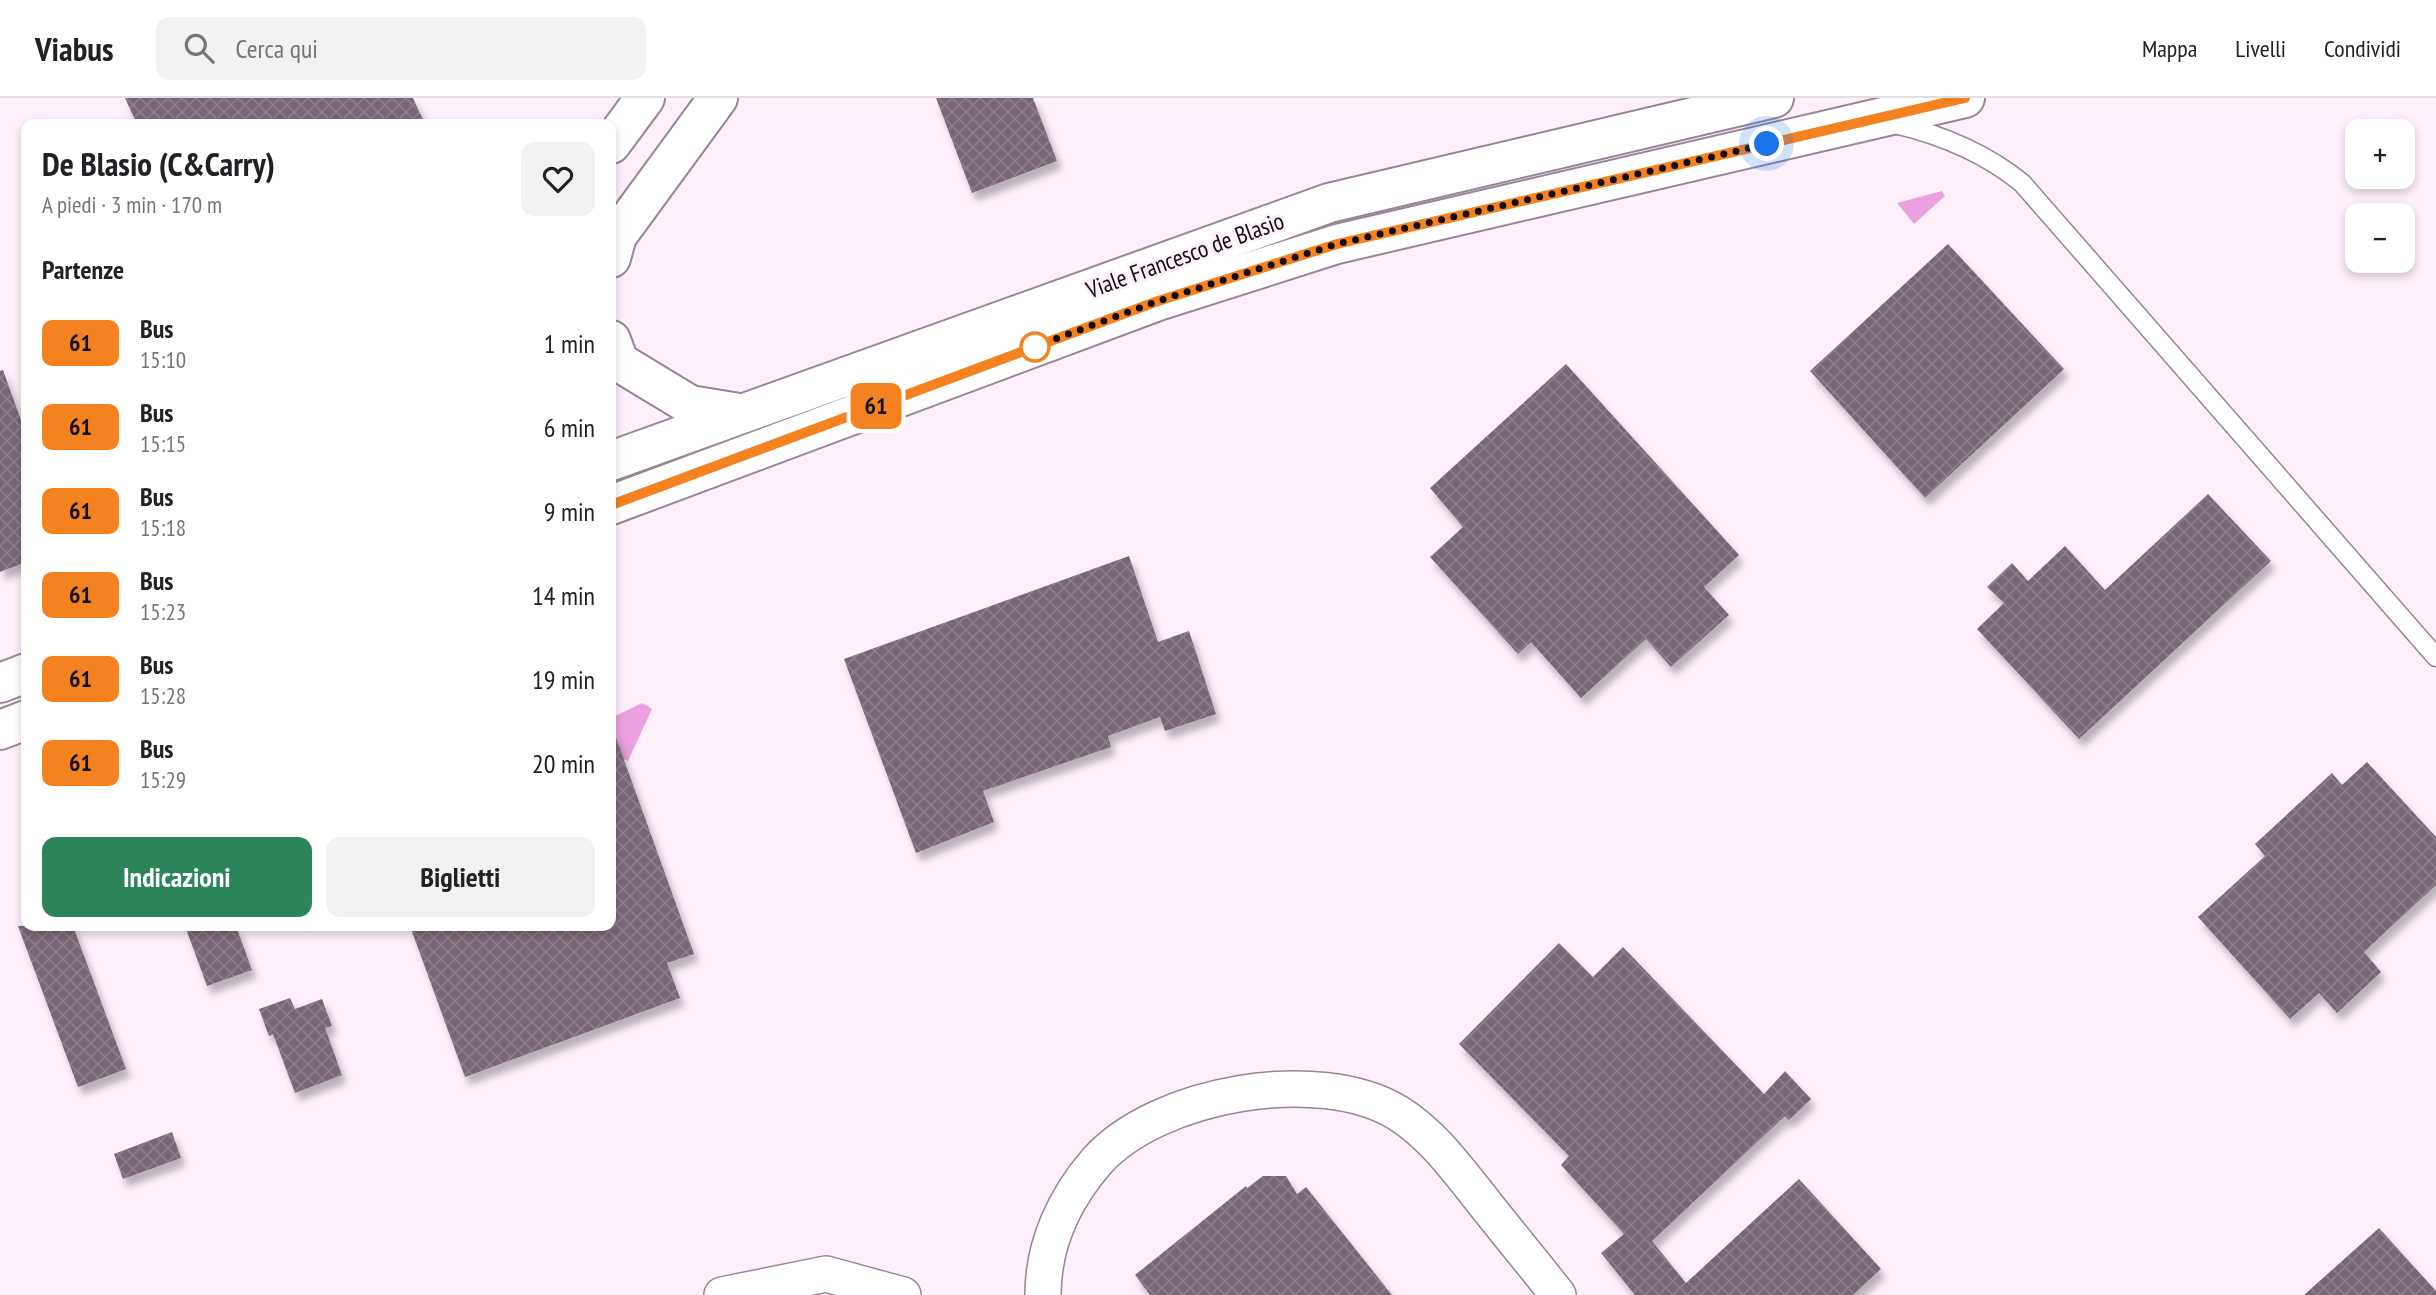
<!DOCTYPE html>
<html lang="it">
<head>
<meta charset="utf-8">
<style>
	body { margin:0; font-family:"PT Sans Narrow",sans-serif; background:#f2f2f2; color:#202124; height:100vh; display:flex; flex-direction:column; font-size:26px; white-space:nowrap }
	* { box-sizing:border-box; margin:0 }
	p { font-size:23px; color:#757577 }
	.icon { flex:none; width:38px; height:38px; fill:none; stroke:currentColor; stroke-width:2; stroke-linecap:round; stroke-linejoin:round }
	.map { position:relative; flex:1; overflow:hidden }
	.details { position:absolute; left:21px; top:21px; width:595px; height:812px; display:flex; flex-direction:column; background:#fff; border-radius:14px; box-shadow:0 4px 10px #0003 }
	.details>* { flex:none }
	.badge { padding:0 14px; border-radius:10px; font-size:24px; line-height:46px }
	.controls { position:absolute; left:2345px; top:21px; display:grid; gap:14px }
	.controls a { display:grid; place-items:center; width:70px; height:70px; border-radius:14px; background:#fff; box-shadow:0 4px 10px #0003; font-size:35px }
	.you { position:absolute; width:35px; height:35px; margin:-18px; border:5px solid #fff; border-radius:50%; background:#1a73e8; box-shadow:0 0 0 10px #1a73e833 }
	.map>.badge { position:absolute; translate:-50% -50%; box-shadow:0 0 0 4px #fff }
	h2 { padding:0 21px; font-size:26px; line-height:63px }
	.round { display:grid; place-items:center; flex:none; width:74px; height:74px; border-radius:14px; background:#f2f2f2 }
	.summary { display:flex; align-items:center; justify-content:space-between; height:119px; padding:0 21px }
	h1 { font-size:33px; font-weight:600; line-height:52px }
	.primary-button { display:flex; gap:14px; margin-top:auto; padding:14px 21px }
	.primary-button a { flex:1; height:80px; border-radius:14px; background:#2c855a; color:#fff; font-size:28px; font-weight:600; line-height:80px; text-align:center }
	.primary-button a+a { background:#f2f2f2; color:#202124 }
	ul { padding:0; list-style:none }
	li { display:flex; align-items:center; gap:21px; height:84px; padding:0 21px }
	li div { flex:1 }
	li b { display:block; font-size:26px }
	li em { font-style:normal }
	li .badge { min-width:77px; font-weight:700; text-align:center }
	header { display:flex; align-items:center; gap:42px; box-sizing:border-box; height:98px; padding:0 35px; background:#fff; border-bottom:2px solid #e0e0e0 }
	header strong { font-size:33px }
	nav { display:flex; gap:38px; margin-inline-start:auto; font-size:24px }
	.search { width:490px; height:63px; background:#f2f2f2; display:flex; align-items:center; gap:18px; box-sizing:border-box; padding:0 24px; border-radius:14px; color:#757577; font-size:26px }
	.map>svg:first-child { display:block }
</style>
</head>
<body>
<header>
<strong>Viabus</strong>
<div class="search"><svg class="icon" aria-label="search" viewBox="0 0 24 24"><circle cx="10" cy="10" r="6"/><path d="M15 15l6 6"/></svg>Cerca qui</div>
<nav><a>Mappa</a><a>Livelli</a><a>Condividi</a></nav>
</header>
<div class="map">
<svg width="2436" height="1197" viewBox="0 0 2436 1197">
	<defs>
		<pattern id="building-cross-hatch" width="8" height="8" patternUnits="userSpaceOnUse" patternTransform="scale(1.75)"><rect width="8" height="8" fill="#796676"/><path d="M0 0l8 8M0 8l8-8" fill="none" stroke="#8c7e8a"/></pattern>
		<filter id="shadow"><feDropShadow dx="4.5" dy="8" stdDeviation="3.5" flood-color="#0004"/></filter>
	</defs>
	<rect width="100%" height="100%" fill="#fdf0fb"/>
	<!-- water -->
	<g fill="#eba1e0">
		<path d="M1942 93 1945 98 1914 126 1897 105Z"/>
		<path d="M642 605 652 611 628 663 611 655V620Z"/>
	</g>
	<!-- building -->
	<g fill="url(#building-cross-hatch)" filter="url(#shadow)">
		<path d="M125 0H413L425 26H137Z"/>
		<path d="M936 0H1033L1057 63 972 95Z"/>
		<path d="M1948 146 2064 271 1925 400 1810 273Z"/>
		<path d="M1566 266 1739 457 1704 489 1729 517 1671 569 1646 541 1581 600 1531 544 1518 556 1430 459 1463 429 1430 390Z"/>
		<path d="M3 272 26 336V464L0 474V273Z"/>
		<path d="M2208 396 2271 463 2079 641 1977 531 2004 505 1987 489 2012 465 2028 483 2065 448 2105 492Z"/>
		<path d="M1129 458 1158 544 1189 533 1216 616 1165 633 1160 619 1108 638 1111 649 983 693 994 724 916 755 844 561Z"/>
		<path d="M614 634 694 856 667 865 680 900 465 979 410 828H611V635Z"/>
		<path d="M2367 664 2436 739V787L2364 854 2381 874 2337 915 2319 895 2290 921 2198 819 2265 758 2255 746 2332 675 2342 687Z"/>
		<path d="M18 828H73L126 971 78 989Z"/>
		<path d="M185 828H236L252 872 207 888Z"/>
		<path d="M1559 845 1593 879 1623 849 1764 996 1785 973 1811 1001 1789 1022 1785 1018 1652 1143 1686 1185 1799 1081 1881 1171 1853 1197H1635L1601 1155 1624 1136 1561 1067 1569 1058 1459 946Z"/>
		<path d="M290 900 295 911 322 901 332 928 325 930 342 977 295 995 273 936 269 938 259 911Z"/>
		<path d="M172 1034 181 1060 123 1081 114 1056Z"/>
		<path d="M1263 1078H1286L1297 1096 1306 1089 1392 1197H1150L1135 1177 1246 1088 1247 1090Z"/>
		<path d="M2379 1130 2436 1193V1197H2304Z"/>
	</g>
	<g fill="none" stroke-linecap="round" stroke-linejoin="round">
		<defs>
			<path id="lane" d="M1895 26C1942 37 1984 54 2022 85L2436 559"/>
			<g id="street">
				<path d="M722 1197 826 1176 903 1197"/>
				<path d="M1043 1197C1043 1147 1064 1101 1097 1063 1158 995 1319 967 1398 1015 1432 1036 1457 1071 1482 1102 1507 1134 1533 1165 1558 1197"/>
			</g>
			<g id="secondary">
				<path d="M611 46 645 0"/>
				<path d="M611 160 617 138 718 0"/>
				<path d="M611 242 619 264 690 307 739 315"/>
				<path d="M611 363 1329 105 1774 0"/>
				<path d="M611 407 1158 203 1337 146 1965 0"/>
				<path d="M0 585 26 575"/>
				<path d="M0 632 26 622"/>
			</g>
		</defs>
		<!-- lane casing -->
		<use href="#lane" stroke="#988495" stroke-width="21"/>
		<!-- street casing -->
		<use href="#street" stroke="#988495" stroke-width="38"/>
		<!-- secondary casing -->
		<use href="#secondary" stroke="#988495" stroke-width="42"/>
		<!-- lane -->
		<use href="#lane" stroke="#fff" stroke-width="18"/>
		<!-- street -->
		<use href="#street" stroke="#fff" stroke-width="35"/>
		<!-- secondary -->
		<use href="#secondary" stroke="#fff" stroke-width="38"/>
	</g>
	<g fill="none" stroke-linecap="round" stroke-linejoin="round">
		<defs>
			<path id="line" d="M611 407 1158 203 1337 146 1965 0"/>
		</defs>
		<!-- line casing -->
		<use href="#line" stroke="#fff" stroke-width="16"/>
		<!-- line -->
		<use href="#line" stroke="#f58220" stroke-width="10"/>
		<!-- walk -->
		<path stroke="#130c12" stroke-width="7" stroke-dasharray="0 12.6" d="M1035 249 1028 251 1158 203 1337 146 1767 46"/>
	</g>
	<!-- markers -->
	<circle fill="#fff" stroke="#f58220" stroke-width="3.5" cx="1035" cy="249" r="14"/>
	<g text-anchor="middle" dominant-baseline="central" stroke-width="6" stroke-linejoin="round" paint-order="stroke">
		<!-- street labels -->
		<g font-size="24" fill="#130c12" stroke="#fdf0fb">
			<text transform="translate(1185 157) rotate(-20)">Viale Francesco de Blasio</text>
		</g>
	</g>
</svg>
<div class="controls">
<a>+</a>
<a>−</a>
</div>
<div class="you" style="left:1767px;top:46px"></div>
<b class="badge" style="left:876px;top:308px;background:#f58220;color:#111">61</b>
<section class="details">
<div class="summary"><div><h1>De Blasio (C&amp;Carry)</h1><p>A piedi · 3 min · 170 m</p></div><a class="round"><svg class="icon" aria-label="heart" viewBox="0 0 24 24"><path d="M12 20l-8-8c-3-5 5-10 8-4 3-6 11-1 8 4z"/></svg></a></div>
<h2>Partenze</h2>
<ul>
<li><span class="badge" style="background:#f58220;color:#111">61</span><div><b>Bus</b><p>15:10</p></div><em>1 min</em></li>
<li><span class="badge" style="background:#f58220;color:#111">61</span><div><b>Bus</b><p>15:15</p></div><em>6 min</em></li>
<li><span class="badge" style="background:#f58220;color:#111">61</span><div><b>Bus</b><p>15:18</p></div><em>9 min</em></li>
<li><span class="badge" style="background:#f58220;color:#111">61</span><div><b>Bus</b><p>15:23</p></div><em>14 min</em></li>
<li><span class="badge" style="background:#f58220;color:#111">61</span><div><b>Bus</b><p>15:28</p></div><em>19 min</em></li>
<li><span class="badge" style="background:#f58220;color:#111">61</span><div><b>Bus</b><p>15:29</p></div><em>20 min</em></li>
</ul>
<div class="primary-button"><a>Indicazioni</a><a>Biglietti</a></div>
</section>
</div>
</body>
</html>
